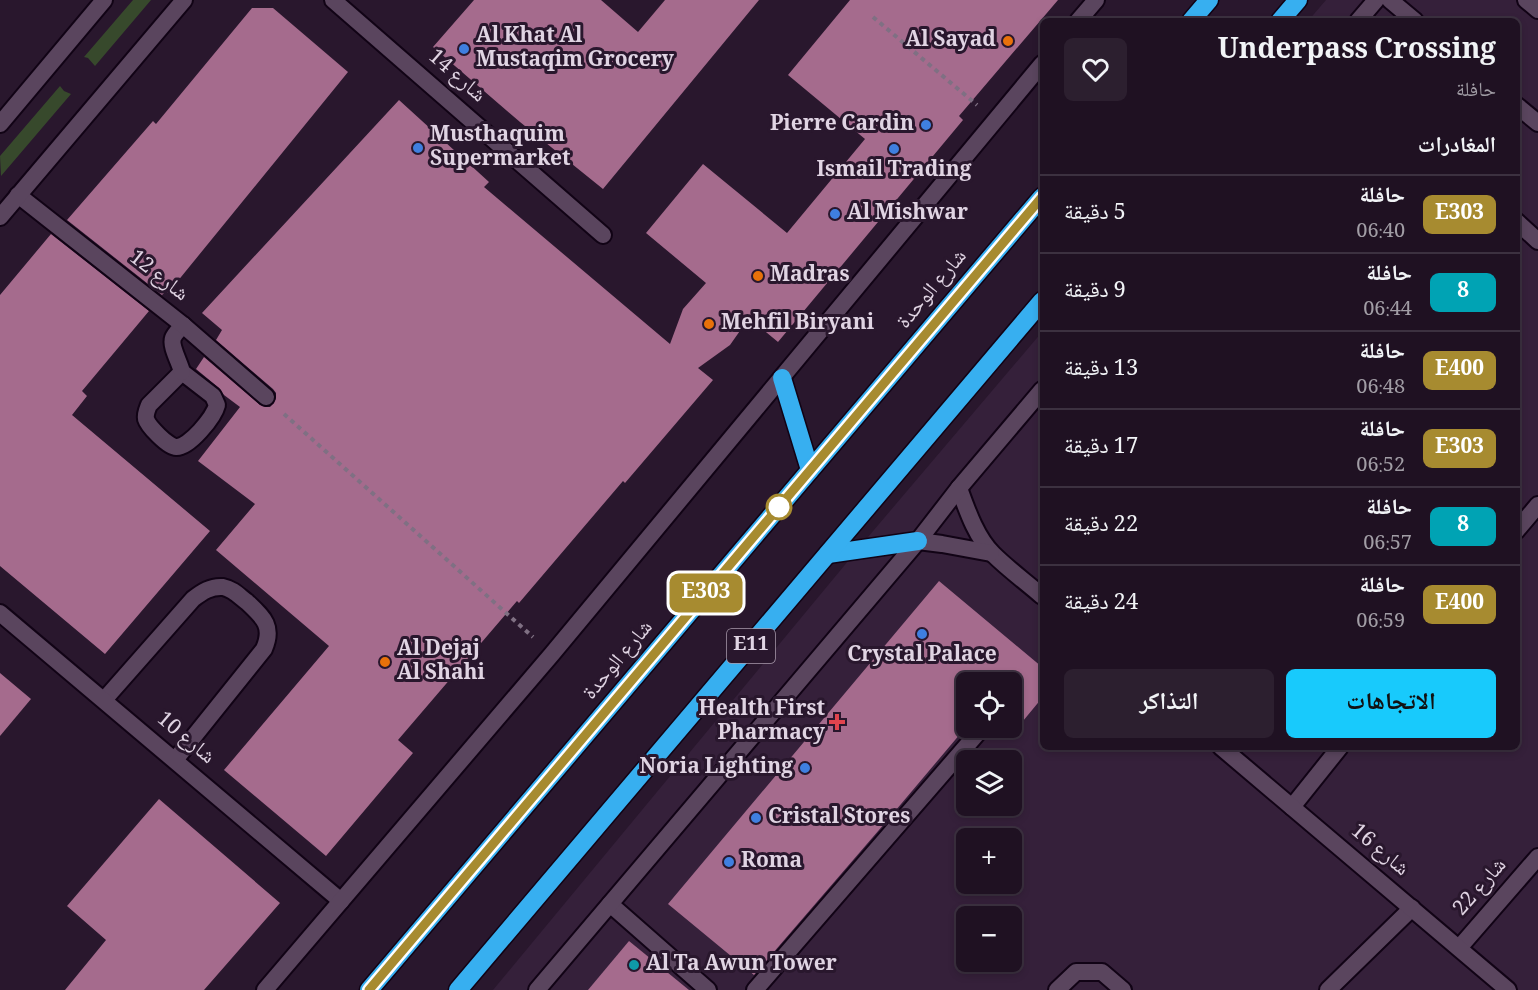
<!DOCTYPE html>
<html lang="ar">
<head>
<meta charset="utf-8">
<style>
	body { margin:0; font-family:Georgia,"Noto Naskh Arabic",serif; background:#2c1f2f; color:#f1f3f6; direction:rtl; height:100vh; display:flex; flex-direction:column; font-size:22px; white-space:nowrap }
	* { box-sizing:border-box; margin:0 }
	p { font-size:20px; color:#a19da5 }
	.icon { flex:none; width:33px; height:33px; fill:none; stroke:currentColor; stroke-width:2; stroke-linecap:round; stroke-linejoin:round }
	.map { position:relative; flex:1; overflow:hidden; direction:ltr }
	.panel { position:absolute; left:1040px; top:18px; width:480px; height:732px; display:flex; flex-direction:column; background:#1f1122; border-radius:9px; box-shadow:0 3px 9px #0003,0 0 0 2px #3c3140; direction:rtl }
	.panel>* { flex:none }
	.badge { padding:0 12px; border-radius:9px; font-size:21px; line-height:39px }
	.buttons { position:absolute; left:956px; top:672px; display:grid; gap:12px }
	.buttons a { display:grid; place-items:center; width:66px; height:66px; border-radius:9px; background:#1f1122; box-shadow:0 3px 9px #0003,0 0 0 2px #3c3140; font-size:30px }
	.map>.badge { position:absolute; translate:-50% -50%; box-shadow:0 0 0 3px #fff }
	h2 { padding:0 24px; font-size:22px; line-height:54px }
	.round { display:grid; place-items:center; flex:none; width:63px; height:63px; border-radius:9px; background:#2c1f2f }
	.headline { display:flex; align-items:center; justify-content:space-between; height:102px; padding:0 24px }
	h1 { font-size:28px; font-weight:700; line-height:45px }
	.primary-button { display:flex; gap:12px; margin-top:auto; padding:12px 24px }
	.primary-button a { flex:1; height:69px; border-radius:9px; background:#18cafc; color:#111; font-size:24px; font-weight:700; line-height:69px; text-align:center }
	.primary-button a+a { background:#2c1f2f; color:#f1f3f6 }
	ul { padding:0; list-style:none }
	li { display:flex; align-items:center; gap:18px; height:78px; padding:0 24px; border-top:2px solid #3c3140 }
	li div { flex:1 }
	li b { display:block; font-size:22px }
	li em { font-style:normal }
	li .badge { min-width:66px; font-weight:700; text-align:center }
	.map>svg:first-child { display:block }
</style>
</head>
<body>
<div class="map">
<svg width="1538" height="990" viewBox="0 0 1538 990">
	<rect width="100%" height="100%" fill="#29172d"/>
	<!-- built -->
	<path fill="#35203a" fill-rule="evenodd" d="M1326 0H1538V990H493L868 537 1042 332V747H1516V21H1308ZM966 682H1011V728H966ZM966 760H1011V806H966ZM966 838H1011V884H966ZM966 916H1011V962H966Z"/>
	<!-- green -->
	<g fill="#37492c">
		<path d="M133 0H151L95 66 88 58 84 57Z"/>
		<path d="M60 86 64 91 71 94 1 176 0 156Z"/>
	</g>
	<!-- building -->
	<g fill="#a56b8d">
		<path d="M474 0H601L638 32 665 0H759L603 189 520 122 433 47Z"/>
		<path d="M850 0H1058L959 116 963 120 778 342 749 318 730 345 698 368 713 380 625 483 623 481 519 603 517 601 398 740 413 753 326 856 224 770 329 646 216 550 255 504 198 461 240 407 224 395 219 388 196 369 204 357 260 405 265 407H270L274 403 276 398V393L273 389 216 340 222 330 202 313 399 100 489 182 484 187 670 344 683 309 706 283 646 233 703 164 787 233 865 139 788 75Z"/>
		<path d="M252 8H273L348 72 168 293 166 291 162 295 67 220 153 121 156 124Z"/>
		<path d="M51 234 149 311 82 391 87 396 72 415 210 531 105 654 0 566V295Z"/>
		<path d="M939 581 1042 667V698L1023 721 1011 710V682H977L966 673V727L885 823 754 975 668 904Z"/>
		<path d="M0 673 31 699 0 736Z"/>
		<path d="M159 799 280 903 204 990H65L106 940 67 906Z"/>
		<path d="M629 941 689 990H588Z"/>
	</g>
	<g fill="none" stroke-linecap="round" stroke-linejoin="round">
		<defs>
			<g id="service">
				<path d="M1390 0 1415 21"/>
				<path d="M1526 0 1538 10"/>
				<path d="M1516 105 1538 123"/>
				<path d="M1516 221 1538 241"/>
				<path d="M182 372 213 396 217 405C214 417 189 448 176 447 168 447 148 426 146 419 145 414 147 410 149 405Z"/>
				<path d="M182 372C180 363 170 346 173 338 175 333 180 329 183 325"/>
				<path d="M1516 531 1538 505"/>
				<path d="M104 700 193 599C202 592 211 586 223 587 233 589 239 596 247 602 263 617 274 626 264 649L175 760"/>
				<path d="M1292 807 1340 747"/>
				<path d="M610 904 708 990"/>
				<path d="M1459 948 1538 857"/>
				<path d="M755 990 982 728"/>
				<path d="M1057 990 1076 972H1102L1123 990"/>
				<path d="M1328 990 1412 908"/>
			</g>
			<g id="minor">
				<path d="M333 0 603 235"/>
				<path d="M1078 21 1096 0"/>
				<path d="M1358 21 1376 0"/>
				<path d="M18 195 183 325 266 397"/>
				<path d="M959 488C967 510 976 537 993 554 1008 569 1026 582 1042 596"/>
				<path d="M918 541 942 544 991 553"/>
				<path d="M0 613 341 901"/>
				<path d="M1221 747 1508 990"/>
				<path d="M265 990 552 654 1042 64"/>
				<path d="M537 990 918 541 959 488 1042 390"/>
			</g>
			<g id="tertiary">
				<path d="M0 124 104 0"/>
				<path d="M0 217 184 0"/>
			</g>
			<g id="motorway">
				<path d="M1191 21 1209 0"/>
				<path d="M1280 21 1298 0"/>
				<path d="M782 378 810 470"/>
				<path d="M828 554 918 541"/>
				<path d="M369 990 1042 197"/>
				<path d="M458 990 1042 301"/>
			</g>
		</defs>
		<!-- service casing -->
		<use href="#service" stroke="#110315" stroke-width="20"/>
		<!-- minor casing -->
		<use href="#minor" stroke="#110315" stroke-width="20"/>
		<!-- tertiary casing -->
		<use href="#tertiary" stroke="#110315" stroke-width="20"/>
		<!-- motorway casing -->
		<use href="#motorway" stroke="#110315" stroke-width="21"/>
		<!-- path -->
		<g stroke="#7f7083" stroke-width="4" stroke-dasharray="4.5 4.5" stroke-linecap="butt">
			<path d="M873 17 977 105"/>
			<path d="M284 414 533 637"/>
		</g>
		<!-- service -->
		<use href="#service" stroke="#5a455e" stroke-width="16"/>
		<!-- minor -->
		<use href="#minor" stroke="#5a455e" stroke-width="16"/>
		<!-- tertiary -->
		<use href="#tertiary" stroke="#5a455e" stroke-width="16"/>
		<!-- motorway -->
		<use href="#motorway" stroke="#37aff0" stroke-width="18"/>
	</g>
	<g fill="none" stroke-linecap="round" stroke-linejoin="round">
		<defs>
			<path id="line" d="M369 990 1042 197"/>
		</defs>
		<!-- line casing -->
		<use href="#line" stroke="#fff" stroke-width="14"/>
		<!-- line -->
		<use href="#line" stroke="#a78b30" stroke-width="9"/>
	</g>
	<!-- markers -->
	<g fill="#e8710a" stroke="#29172d" stroke-width="2">
		<circle cx="1008" cy="41" r="6"/>
		<circle cx="758" cy="276" r="6"/>
		<circle cx="709" cy="324" r="6"/>
		<circle cx="385" cy="662" r="6"/>
	</g>
	<g fill="#3f7fe0" stroke="#29172d" stroke-width="2">
		<circle cx="464" cy="49" r="6"/>
		<circle cx="926" cy="125" r="6"/>
		<circle cx="418" cy="148" r="6"/>
		<circle cx="894" cy="149" r="6"/>
		<circle cx="835" cy="214" r="6"/>
		<circle cx="922" cy="634" r="6"/>
		<circle cx="805" cy="768" r="6"/>
		<circle cx="756" cy="818" r="6"/>
		<circle cx="729" cy="862" r="6"/>
	</g>
	<circle fill="#fff" stroke="#a78b30" stroke-width="3" cx="779" cy="507" r="12"/>
	<path fill="#e0444e" stroke="#29172d" stroke-width="2" d="M834 713h6v6h6v6h-6v6h-6v-6h-6v-6h6z"/>
	<circle fill="#0f9aa8" stroke="#29172d" stroke-width="2" cx="634" cy="965" r="6"/>
	<g text-anchor="middle" dominant-baseline="central" stroke-width="6" stroke-linejoin="round" paint-order="stroke">
		<!-- shield labels -->
		<rect fill="#29172d" stroke="#a99bac" stroke-width="1.5" x="727" y="629" width="48" height="34" rx="4.5"/>
		<g font-size="20" font-weight="bold" fill="#e0d4e3">
			<text x="751" y="646">E11</text>
		</g>
		<!-- poi labels -->
		<g font-size="21" font-weight="bold" fill="#e0d4e3" stroke="#29172d" text-anchor="start">
			<text x="476" y="37">Al Khat Al<tspan x="476" dy="24">Mustaqim Grocery</tspan></text>
			<text x="996" y="41" text-anchor="end">Al Sayad</text>
			<text x="914" y="125" text-anchor="end">Pierre Cardin</text>
			<text x="430" y="136">Musthaquim<tspan x="430" dy="24">Supermarket</tspan></text>
			<text x="894" y="171" text-anchor="middle">Ismail Trading</text>
			<text x="847" y="214">Al Mishwar</text>
			<text x="770" y="276">Madras</text>
			<text x="721" y="324">Mehfil Biryani</text>
			<text x="397" y="650">Al Dejaj<tspan x="397" dy="24">Al Shahi</tspan></text>
			<text x="922" y="656" text-anchor="middle">Crystal Palace</text>
			<text x="825" y="710" text-anchor="end">Health First<tspan x="825" dy="24">Pharmacy</tspan></text>
			<text x="793" y="768" text-anchor="end">Noria Lighting</text>
			<text x="768" y="818">Cristal Stores</text>
			<text x="741" y="862">Roma</text>
			<text x="646" y="965">Al Ta Awun Tower</text>
		</g>
		<!-- street labels -->
		<g font-size="21" fill="#e0d4e3" stroke="#29172d">
			<text transform="translate(456 77) rotate(41)">شارع 14</text>
			<text transform="translate(158 277) rotate(38)">شارع 12</text>
			<text transform="translate(933 290) rotate(-50)">شارع الوحدة</text>
			<text transform="translate(619 661) rotate(-50)">شارع الوحدة</text>
			<text transform="translate(185 739) rotate(40)">شارع 10</text>
			<text transform="translate(1379 851) rotate(40)">شارع 16</text>
			<text transform="translate(1481 888) rotate(-49)">شارع 22</text>
		</g>
	</g>
</svg>
<div class="buttons">
<a><svg class="icon" aria-label="locate" viewBox="0 0 24 24"><circle cx="12" cy="12" r="6"/><path d="M12 2v4M12 18v4M2 12h4M18 12h4"/></svg></a>
<a><svg class="icon" aria-label="layers" viewBox="0 0 24 24"><path d="M12 4l9 5-9 5-9-5zM3 14l9 5 9-5"/></svg></a>
<a>+</a>
<a>−</a>
</div>
<b class="badge" style="left:706px;top:593px;background:#a78b30;color:#fff">E303</b>
<section class="panel">
<div class="headline"><div><h1>Underpass Crossing</h1><p>حافلة</p></div><a class="round"><svg class="icon" aria-label="heart" viewBox="0 0 24 24"><path d="M12 20l-8-8c-3-5 5-10 8-4 3-6 11-1 8 4z"/></svg></a></div>
<h2>المغادرات</h2>
<ul>
<li><span class="badge" style="background:#a78b30;color:#fff">E303</span><div><b>حافلة</b><p>06:40</p></div><em>5 دقيقة</em></li>
<li><span class="badge" style="background:#00a3b4;color:#fff">8</span><div><b>حافلة</b><p>06:44</p></div><em>9 دقيقة</em></li>
<li><span class="badge" style="background:#a78b30;color:#fff">E400</span><div><b>حافلة</b><p>06:48</p></div><em>13 دقيقة</em></li>
<li><span class="badge" style="background:#a78b30;color:#fff">E303</span><div><b>حافلة</b><p>06:52</p></div><em>17 دقيقة</em></li>
<li><span class="badge" style="background:#00a3b4;color:#fff">8</span><div><b>حافلة</b><p>06:57</p></div><em>22 دقيقة</em></li>
<li><span class="badge" style="background:#a78b30;color:#fff">E400</span><div><b>حافلة</b><p>06:59</p></div><em>24 دقيقة</em></li>
</ul>
<div class="primary-button"><a>الاتجاهات</a><a>التذاكر</a></div>
</section>
</div>
</body>
</html>
